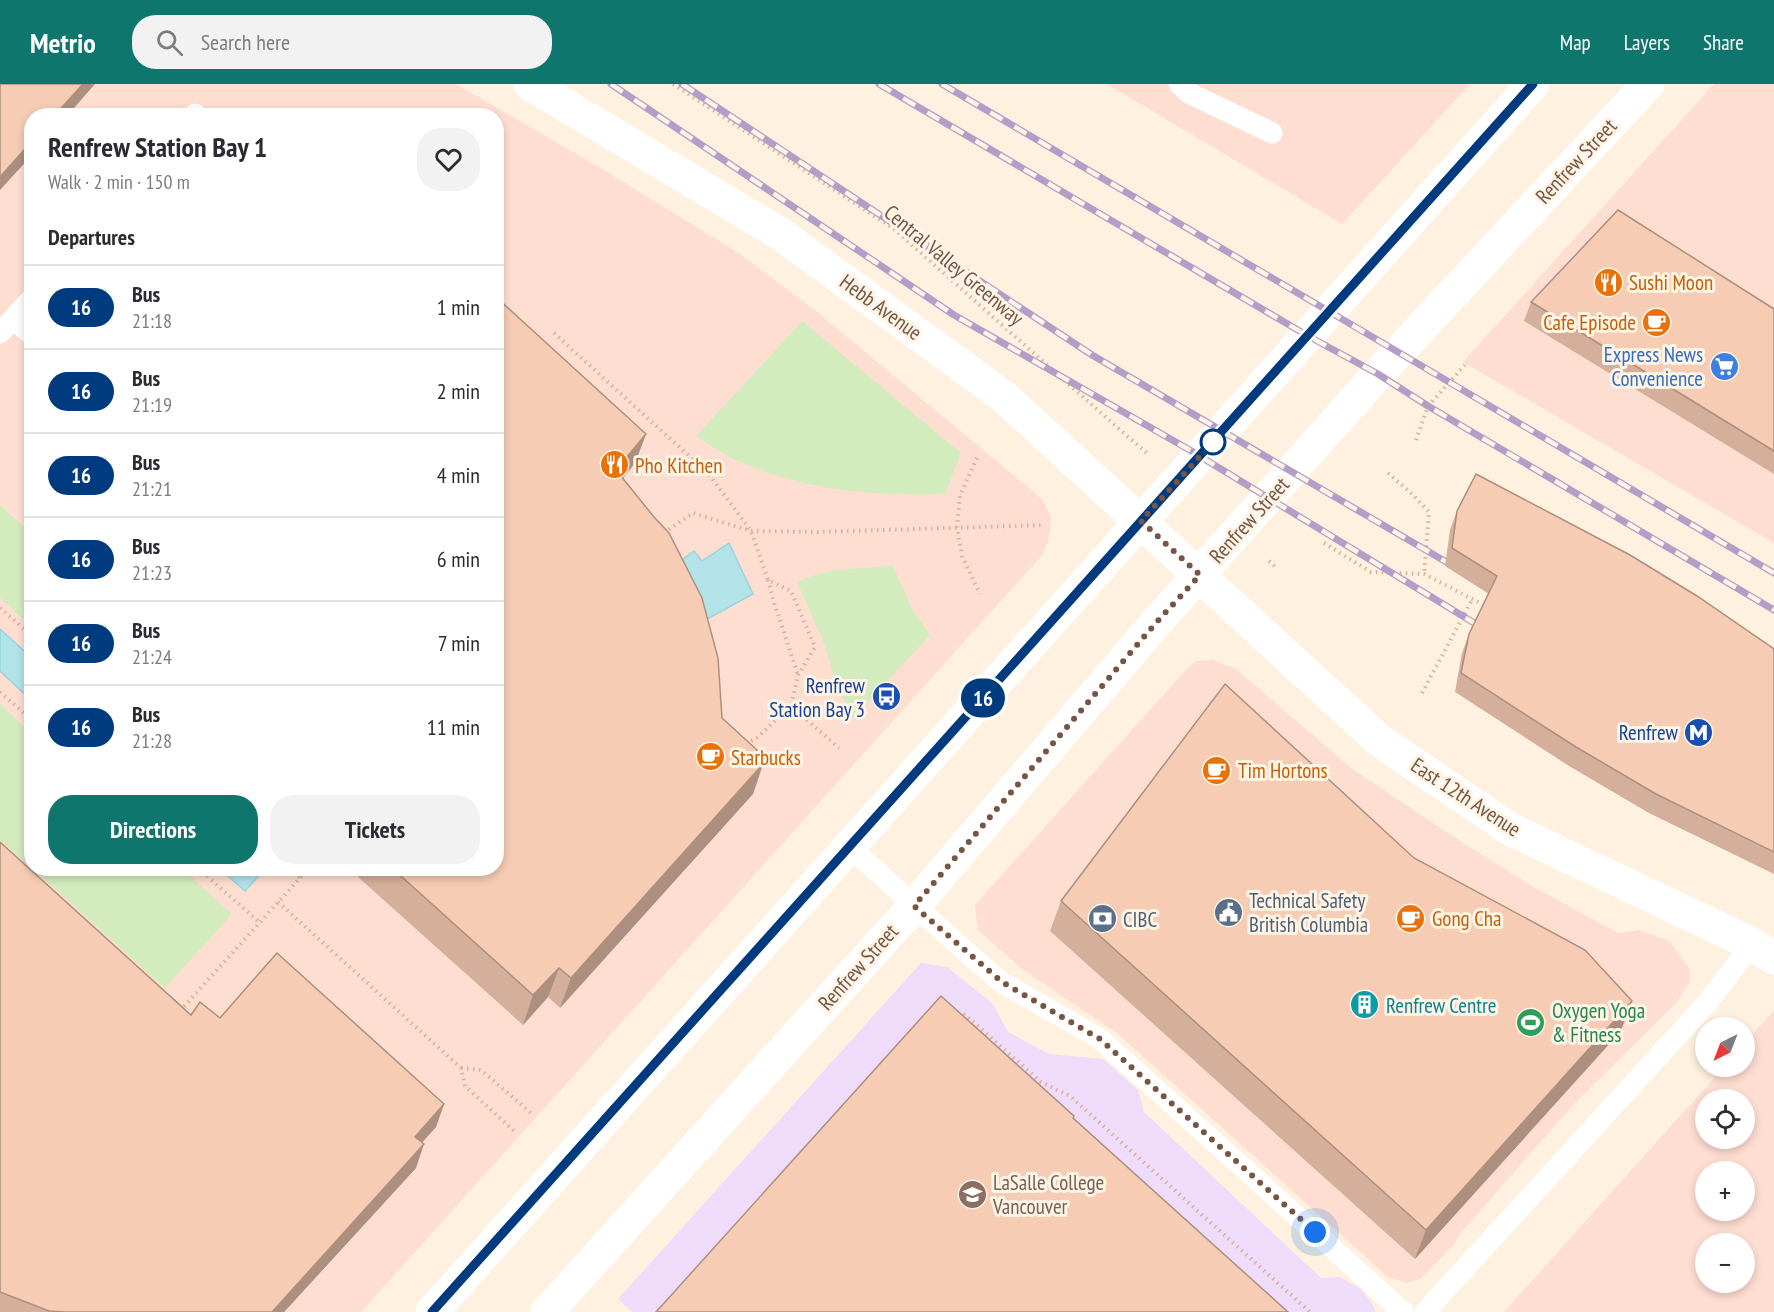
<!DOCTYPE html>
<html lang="en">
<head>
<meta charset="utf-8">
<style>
	body { margin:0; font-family:"PT Sans Narrow",sans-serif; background:#f2f2f3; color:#2b2b33; height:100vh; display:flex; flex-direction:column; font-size:22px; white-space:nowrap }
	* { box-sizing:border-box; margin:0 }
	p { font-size:20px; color:#7c7c81 }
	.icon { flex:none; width:33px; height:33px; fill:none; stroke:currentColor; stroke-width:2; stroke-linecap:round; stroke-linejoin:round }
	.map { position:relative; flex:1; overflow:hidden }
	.sheet { position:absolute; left:24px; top:24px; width:480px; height:768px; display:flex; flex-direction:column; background:#fff; border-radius:24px; box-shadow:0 3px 9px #0003 }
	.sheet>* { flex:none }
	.badge { padding:0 12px; border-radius:20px; font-size:21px; line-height:39px }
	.needle { width:39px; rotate:222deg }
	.controls { position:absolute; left:1695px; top:933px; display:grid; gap:12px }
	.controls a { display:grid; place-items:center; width:60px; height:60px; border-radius:50%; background:#fff; box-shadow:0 3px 9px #0003; font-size:30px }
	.you { position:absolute; width:30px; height:30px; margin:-15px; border:4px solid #fff; border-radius:50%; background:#1a73e8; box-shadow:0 0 0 9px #1a73e833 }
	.map>.badge { position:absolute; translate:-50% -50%; box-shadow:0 0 0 3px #fff }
	h2 { padding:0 24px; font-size:22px; line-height:54px }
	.round { display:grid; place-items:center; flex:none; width:63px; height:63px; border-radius:24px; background:#f2f2f3 }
	.headline { display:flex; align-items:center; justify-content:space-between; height:102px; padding:0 24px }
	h1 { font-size:28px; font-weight:800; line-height:45px }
	.cta { display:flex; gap:12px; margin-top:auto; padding:12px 24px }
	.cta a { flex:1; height:69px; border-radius:24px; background:#0f766e; color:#fff; font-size:24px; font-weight:800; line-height:69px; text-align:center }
	.cta a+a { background:#f2f2f3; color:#2b2b33 }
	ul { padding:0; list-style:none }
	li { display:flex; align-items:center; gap:18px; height:84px; padding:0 24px; border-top:2px solid #e1e1e2 }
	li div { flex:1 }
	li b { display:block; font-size:22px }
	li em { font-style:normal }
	li .badge { min-width:66px; font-weight:700; text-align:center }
	header { display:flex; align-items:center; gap:36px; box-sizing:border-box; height:84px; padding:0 30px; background:#0f766e; color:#fff }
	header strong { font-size:28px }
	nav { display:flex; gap:33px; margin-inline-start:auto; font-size:21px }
	.search { width:420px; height:54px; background:#f2f2f3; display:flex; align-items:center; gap:15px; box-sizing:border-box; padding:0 21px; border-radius:24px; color:#7c7c81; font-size:22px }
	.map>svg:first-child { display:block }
</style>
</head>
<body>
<header>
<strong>Metrio</strong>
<div class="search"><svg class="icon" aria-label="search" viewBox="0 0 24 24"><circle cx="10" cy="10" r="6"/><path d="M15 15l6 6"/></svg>Search here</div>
<nav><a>Map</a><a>Layers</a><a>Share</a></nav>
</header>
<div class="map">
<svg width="1774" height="1228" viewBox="0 0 1774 1228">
	<rect width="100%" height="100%" fill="#fef1df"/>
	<!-- commercial -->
	<g fill="#ffded2" fill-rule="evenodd">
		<path d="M0 0H456L604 86 740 170 816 227 1042 415 1051 433 1050 446 1048 458 1042 471 361 1228H0ZM32 32H496V784H32Z"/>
		<path d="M1107 0H1470L1342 140Z"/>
		<path d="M1714 0H1774V459L1463 278Z"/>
		<path d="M1213 576 1236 585 1351 684 1457 755 1530 801 1618 849 1639 846 1669 857 1689 884 1690 897 1676 919 1572 1022 1459 1151 1455 1159 1422 1194 1407 1199 1388 1193 1117 949 1023 886 978 846 975 821 1183 589 1196 577Z"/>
		<path d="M1774 926V1228H1504L1724 983 1744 982 1745 959ZM1706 1016H1744V1054H1706ZM1706 1088H1744V1126H1706ZM1706 1160H1744V1198H1706Z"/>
	</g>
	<!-- education -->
	<path fill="#eedcfa" d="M921 879 947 883 993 920 1008 948 1049 970 1103 975 1111 982 1138 1006 1144 1028 1321 1194 1340 1193 1361 1205 1373 1221 1376 1228H632L618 1215Z"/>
	<!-- green -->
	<g fill="#d2ecbd">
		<path d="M802 237 961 369 945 410C870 412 805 407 736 376 722 370 709 360 696 352Z"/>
		<path d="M0 421 24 443 31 435V542L0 514Z"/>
		<path d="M893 482 912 525 930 551 853 634 837 601 824 559 797 498C825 484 862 484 893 482Z"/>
		<path d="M0 620 31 649 32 784 0 756Z"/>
		<path d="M32 784 182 785 232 830 165 904Z"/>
	</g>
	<!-- water -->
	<g fill="#b2e3e9" stroke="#98d4dc" stroke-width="1.5">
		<path d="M729 459 753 510 691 544 673 482 694 467 702 477Z"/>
		<path d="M0 545 31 573V616L0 587Z"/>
		<path d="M220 785H265L245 807Z"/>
	</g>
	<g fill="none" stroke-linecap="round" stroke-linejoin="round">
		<!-- path -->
		<g stroke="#daaf98" stroke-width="4" stroke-dasharray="1.5 4.5" stroke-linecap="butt">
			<path d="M673 0 894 145 1127 352 1147 369"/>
			<path d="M554 249 708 389 751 447 768 496 791 507 815 563 798 591 791 622 839 664"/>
			<path d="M1416 356 1428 322 1465 281"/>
			<path d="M977 374 960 411 957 443 962 472 980 510"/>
			<path d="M1388 389 1412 410 1429 428 1424 490"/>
			<path d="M664 449 693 429 751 447 818 448 1044 441"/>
			<path d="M1324 459 1371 488 1424 490 1484 521"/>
			<path d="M1269 477 1278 485"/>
			<path d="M768 496 773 515 798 591"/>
			<path d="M0 524 32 552"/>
			<path d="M0 608 32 636"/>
			<path d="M1422 609 1473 514"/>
			<path d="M746 660 758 653 791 622"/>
			<path d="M198 784 260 839"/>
			<path d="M290 784 300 794"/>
			<path d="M278 818 461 984 465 1002 514 1047"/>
			<path d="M180 927 309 784"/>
			<path d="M960 933 963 929 1041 998 1070 1012 1310 1228"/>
			<path d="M461 984 481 986 531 1029"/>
		</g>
		<!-- lane -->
		<g stroke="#fff" stroke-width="21">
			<path d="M1179 0 1189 9 1272 49"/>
			<path d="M194 32 195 30"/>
			<path d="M13 235 32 251"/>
			<path d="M0 249 32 214"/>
			<path d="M850 763 955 858 1001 898 1100 955 1403 1228"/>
			<path d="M1425 1228 1708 918 1752 860"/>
		</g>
		<!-- street -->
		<path stroke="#fff" stroke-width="33" d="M530 0 782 151 1004 313 1380 657 1510 745 1752 860 1774 874"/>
		<!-- secondary -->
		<g stroke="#fff" stroke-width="33">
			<path d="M432 1228 1533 0"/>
			<path d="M547 1228 914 822 1155 540 1378 290 1648 0"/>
		</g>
		<defs>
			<g id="rail">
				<path d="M611 0 954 231 1188 365 1489 548"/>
				<path d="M682 0 1092 271 1460 486"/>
				<path d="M879 0 1308 252 1378 290 1428 322 1774 526"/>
				<path d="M942 0 1774 489"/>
			</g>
		</defs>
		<!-- rail casing -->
		<use href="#rail" stroke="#b39ec8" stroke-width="7"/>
		<!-- rail -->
		<use href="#rail" stroke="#fff5e7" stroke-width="4.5" stroke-dasharray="14" stroke-linecap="butt"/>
	</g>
	<!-- wall -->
	<g fill="#d4af9b">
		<path d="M496 213 646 350 635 379 623 394 722 634 757 666 755 672 763 680 753 710 560 924 548 913 523 941 358 793 361 784H496Z"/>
		<path d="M1531 218 1774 225V390L1524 237Z"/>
		<path d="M1457 427 1774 565V790L1649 729 1569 682 1455 608 1462 569 1469 550 1489 510 1445 482 1450 446Z"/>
		<path d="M0 758 191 931 220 934 444 1020 436 1043 422 1059 416 1084 284 1228H0Z"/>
		<path d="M1061 817 1621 947 1415 1175 1050 847Z"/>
	</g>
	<!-- shaded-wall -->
	<g fill="#ac8f7e">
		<path d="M83 0H95L67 32H54Z"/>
		<path d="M32 57V71L0 106V93Z"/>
		<path d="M646 350 635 379 606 416 616 386Z"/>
		<path d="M763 680 753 710 560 924 571 894Z"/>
		<path d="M559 884 548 913 523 941 533 911Z"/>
		<path d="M1632 917 1621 947 1415 1175 1426 1146Z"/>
		<path d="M444 1020 436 1043 406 1076 415 1053Z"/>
		<path d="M424 1060 416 1084 284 1228H272Z"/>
	</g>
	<!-- building -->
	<g fill="#f6ccb4" stroke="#ac8f7e" stroke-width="1.5">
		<path d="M0 0H83L54 32H32V57L0 93Z"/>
		<path d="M1618 126 1774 225V367L1531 218Z"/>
		<path d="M496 213 646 350 616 386 654 433 669 449 702 514 718 574 722 634 757 666 753 671 763 680 571 894 559 884 533 911 392 784H496Z"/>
		<path d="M1476 390 1630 471 1697 512 1774 565V768L1656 710 1576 663 1461 589 1469 550 1497 492 1452 464 1457 427Z"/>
		<path d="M1225 600 1414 774 1585 866 1632 917 1426 1146 1061 817Z"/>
		<path d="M0 758 191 931 200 918 220 934 277 869 444 1020 415 1053 424 1060 272 1228H65L49 1227 0 1208Z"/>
		<path d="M941 912 1074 1032 1073 1034 1288 1228H656Z"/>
	</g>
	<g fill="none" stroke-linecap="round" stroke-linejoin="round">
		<defs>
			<path id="line" d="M432 1228 1533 0"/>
		</defs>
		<!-- line casing -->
		<use href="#line" stroke="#fff" stroke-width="14"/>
		<!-- line -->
		<use href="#line" stroke="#003b80" stroke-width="9"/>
		<!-- walk -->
		<path stroke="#765545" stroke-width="6" stroke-dasharray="0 10.8" d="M1213 358 1141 437 1200 491 1155 540 914 822 1002 898 1100 955 1315 1148"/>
	</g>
	<!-- icons -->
	<defs>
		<symbol id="restaurant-disc" viewBox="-11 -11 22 22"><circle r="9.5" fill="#e8710a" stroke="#fff5e7"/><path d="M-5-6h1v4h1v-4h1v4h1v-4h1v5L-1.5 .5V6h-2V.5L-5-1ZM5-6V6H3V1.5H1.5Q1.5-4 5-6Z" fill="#fff"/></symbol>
		<symbol id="cafe-disc" viewBox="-11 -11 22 22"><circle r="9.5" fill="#e8710a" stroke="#fff5e7"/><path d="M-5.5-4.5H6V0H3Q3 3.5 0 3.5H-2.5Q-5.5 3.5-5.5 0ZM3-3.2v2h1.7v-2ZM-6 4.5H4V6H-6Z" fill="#fff"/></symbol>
		<symbol id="supermarket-disc" viewBox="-11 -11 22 22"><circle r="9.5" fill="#3f7fe0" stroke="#fff5e7"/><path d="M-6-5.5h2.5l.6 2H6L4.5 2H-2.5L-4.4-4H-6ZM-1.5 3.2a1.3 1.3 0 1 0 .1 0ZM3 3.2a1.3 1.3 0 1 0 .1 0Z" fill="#fff"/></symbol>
		<symbol id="bus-disc" viewBox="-11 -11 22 22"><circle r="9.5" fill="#1a4fb4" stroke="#fff5e7"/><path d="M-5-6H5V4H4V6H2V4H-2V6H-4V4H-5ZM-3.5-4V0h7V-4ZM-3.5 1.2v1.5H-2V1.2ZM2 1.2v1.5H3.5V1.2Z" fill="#fff"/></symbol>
		<symbol id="metro-disc" viewBox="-11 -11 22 22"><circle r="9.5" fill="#1a4fb4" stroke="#fff5e7"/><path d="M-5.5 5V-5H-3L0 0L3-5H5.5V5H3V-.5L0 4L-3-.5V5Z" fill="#fff"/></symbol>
		<symbol id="civic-disc" viewBox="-11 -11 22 22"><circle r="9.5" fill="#5c6f8a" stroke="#fff5e7"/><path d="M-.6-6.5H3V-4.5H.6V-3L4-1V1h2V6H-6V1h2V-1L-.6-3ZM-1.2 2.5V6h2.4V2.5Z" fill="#fff"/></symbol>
		<symbol id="bank-disc" viewBox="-11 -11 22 22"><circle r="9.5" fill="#5c6f8a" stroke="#fff5e7"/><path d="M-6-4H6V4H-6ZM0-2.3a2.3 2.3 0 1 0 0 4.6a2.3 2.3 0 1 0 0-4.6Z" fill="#fff"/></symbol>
		<symbol id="building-disc" viewBox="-11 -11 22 22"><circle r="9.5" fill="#0f9aa8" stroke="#fff5e7"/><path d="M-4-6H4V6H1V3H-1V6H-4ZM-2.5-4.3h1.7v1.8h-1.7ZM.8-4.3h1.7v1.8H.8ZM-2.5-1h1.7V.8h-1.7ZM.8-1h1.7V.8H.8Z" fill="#fff"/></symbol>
		<symbol id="stadium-disc" viewBox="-11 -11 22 22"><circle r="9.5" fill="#2e9e5b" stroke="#fff5e7"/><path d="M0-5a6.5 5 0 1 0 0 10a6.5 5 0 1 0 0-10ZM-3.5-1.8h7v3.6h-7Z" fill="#fff"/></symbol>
		<symbol id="university-disc" viewBox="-11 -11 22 22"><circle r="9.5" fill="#8d6e63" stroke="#fff5e7"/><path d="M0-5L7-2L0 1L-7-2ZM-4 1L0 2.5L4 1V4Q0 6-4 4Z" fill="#fff"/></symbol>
	</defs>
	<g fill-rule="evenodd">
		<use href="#restaurant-disc" x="1592" y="182" width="33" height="33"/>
		<use href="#cafe-disc" x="1640" y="222" width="33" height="33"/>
		<use href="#supermarket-disc" x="1708" y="266" width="33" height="33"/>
		<use href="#restaurant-disc" x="598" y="364" width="33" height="33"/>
		<use href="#bus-disc" x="870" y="596" width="33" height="33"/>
		<use href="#metro-disc" x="1682" y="632" width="33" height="33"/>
		<use href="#cafe-disc" x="694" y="656" width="33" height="33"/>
		<use href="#cafe-disc" x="1200" y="670" width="33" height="33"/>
		<use href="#civic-disc" x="1212" y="812" width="33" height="33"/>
		<use href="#cafe-disc" x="1394" y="818" width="33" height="33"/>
		<use href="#bank-disc" x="1086" y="818" width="33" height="33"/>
		<use href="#building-disc" x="1348" y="904" width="33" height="33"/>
		<use href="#stadium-disc" x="1514" y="922" width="33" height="33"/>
		<use href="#university-disc" x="956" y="1094" width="33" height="33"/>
	</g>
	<!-- markers -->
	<circle fill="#fff" stroke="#003b80" stroke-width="3" cx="1213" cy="358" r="12"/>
	<g text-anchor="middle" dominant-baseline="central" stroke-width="6" stroke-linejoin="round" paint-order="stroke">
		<!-- street labels -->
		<g font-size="21" fill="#765545" stroke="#fff5e7">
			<text transform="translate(1576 77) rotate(-47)">Renfrew Street</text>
			<text transform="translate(954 181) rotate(40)">Central Valley Greenway</text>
			<text transform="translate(881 223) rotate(36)">Hebb Avenue</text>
			<text transform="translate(1249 436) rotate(-48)">Renfrew Street</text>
			<text transform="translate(1466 713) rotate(33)">East 12th Avenue</text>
			<text transform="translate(858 883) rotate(-48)">Renfrew Street</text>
		</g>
		<!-- food labels -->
		<g font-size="21" fill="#c56008" stroke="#fff5e7" text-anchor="start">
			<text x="1629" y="198">Sushi Moon</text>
			<text x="1636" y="238" text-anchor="end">Cafe Episode</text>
			<text x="635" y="381">Pho Kitchen</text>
			<text x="731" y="673">Starbucks</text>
			<text x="1238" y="686">Tim Hortons</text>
			<text x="1432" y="834">Gong Cha</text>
		</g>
		<!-- shop labels -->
		<g font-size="21" fill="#366cbe" stroke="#fff5e7" text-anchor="end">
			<text x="1703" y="270">Express News<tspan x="1703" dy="24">Convenience</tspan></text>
		</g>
		<!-- transit labels -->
		<g font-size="21" fill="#164399" stroke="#fff5e7" text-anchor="end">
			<text x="865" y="601">Renfrew<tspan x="865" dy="24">Station Bay 3</tspan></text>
			<text x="1678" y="648">Renfrew</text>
		</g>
		<!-- service labels -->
		<g font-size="21" fill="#4e5e75" stroke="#fff5e7" text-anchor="start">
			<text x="1249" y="816">Technical Safety<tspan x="1249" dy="24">British Columbia</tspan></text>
			<text x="1123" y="835">CIBC</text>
		</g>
		<!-- culture labels -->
		<g font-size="21" fill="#0d838f" stroke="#fff5e7" text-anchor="start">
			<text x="1386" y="921">Renfrew Centre</text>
		</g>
		<!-- leisure labels -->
		<g font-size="21" fill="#27864d" stroke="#fff5e7" text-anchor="start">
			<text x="1552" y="926">Oxygen Yoga<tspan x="1552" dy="24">&amp; Fitness</tspan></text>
		</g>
		<!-- education labels -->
		<g font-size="21" fill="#785e54" stroke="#fff5e7" text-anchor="start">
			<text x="993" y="1098">LaSalle College<tspan x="993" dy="24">Vancouver</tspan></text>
		</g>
	</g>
</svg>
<div class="controls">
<a><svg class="needle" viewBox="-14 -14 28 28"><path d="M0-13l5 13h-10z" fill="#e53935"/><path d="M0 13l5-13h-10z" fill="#7c7c81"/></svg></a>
<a><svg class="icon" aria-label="locate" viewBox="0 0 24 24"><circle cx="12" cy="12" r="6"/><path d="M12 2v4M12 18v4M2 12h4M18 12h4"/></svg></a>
<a>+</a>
<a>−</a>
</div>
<div class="you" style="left:1315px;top:1148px"></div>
<b class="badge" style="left:983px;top:614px;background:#003b80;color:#fff">16</b>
<section class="sheet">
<div class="headline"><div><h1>Renfrew Station Bay 1</h1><p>Walk · 2 min · 150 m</p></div><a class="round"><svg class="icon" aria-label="heart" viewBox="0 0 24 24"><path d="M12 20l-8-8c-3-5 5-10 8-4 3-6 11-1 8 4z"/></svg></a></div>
<h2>Departures</h2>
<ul>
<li><span class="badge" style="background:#003b80;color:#fff">16</span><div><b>Bus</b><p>21:18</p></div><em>1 min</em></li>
<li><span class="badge" style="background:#003b80;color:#fff">16</span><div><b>Bus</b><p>21:19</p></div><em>2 min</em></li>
<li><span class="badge" style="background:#003b80;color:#fff">16</span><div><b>Bus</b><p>21:21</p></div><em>4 min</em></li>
<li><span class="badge" style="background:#003b80;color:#fff">16</span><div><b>Bus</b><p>21:23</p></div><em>6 min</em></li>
<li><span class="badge" style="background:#003b80;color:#fff">16</span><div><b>Bus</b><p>21:24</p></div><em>7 min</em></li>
<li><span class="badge" style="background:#003b80;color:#fff">16</span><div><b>Bus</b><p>21:28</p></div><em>11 min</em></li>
</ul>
<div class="cta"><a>Directions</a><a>Tickets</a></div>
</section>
</div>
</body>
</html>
